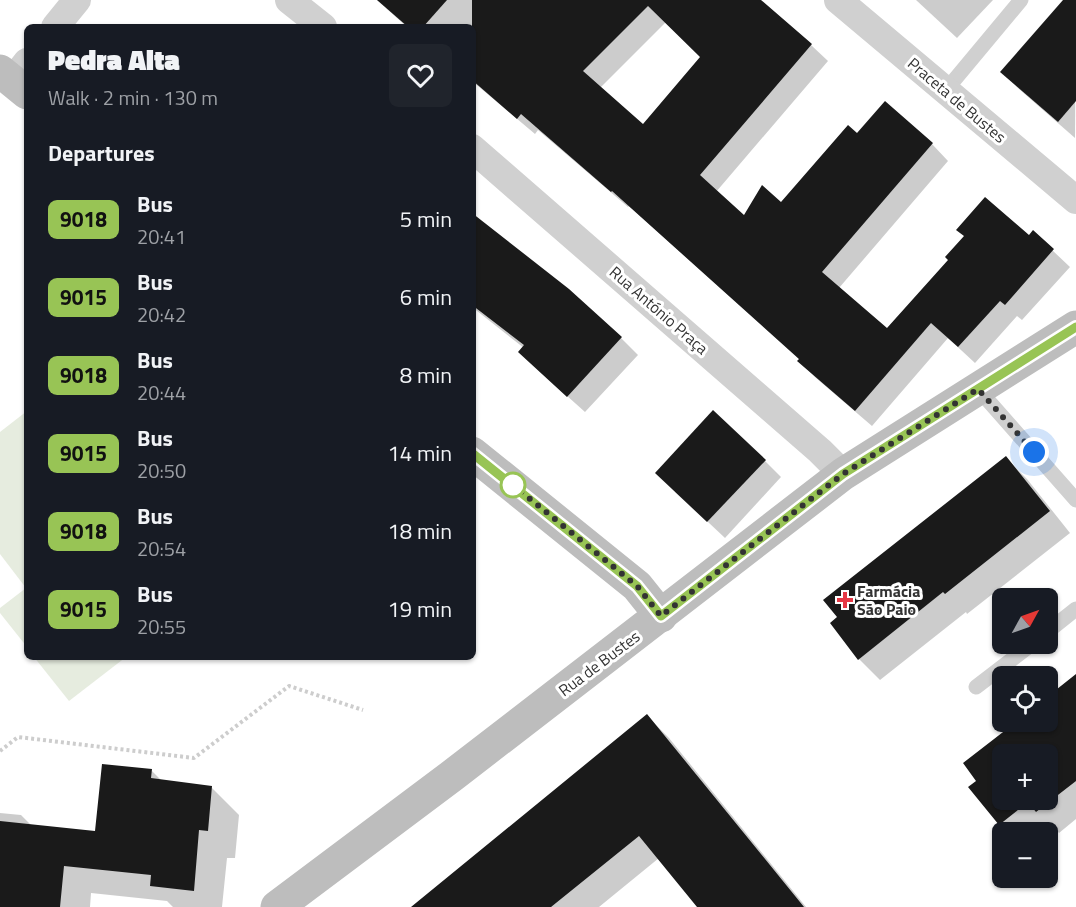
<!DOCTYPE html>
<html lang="en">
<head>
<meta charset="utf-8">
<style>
	body { margin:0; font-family:"Titillium Web",sans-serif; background:#20242c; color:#f1f3f6; height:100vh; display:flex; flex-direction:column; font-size:22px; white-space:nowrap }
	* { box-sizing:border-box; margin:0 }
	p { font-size:20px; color:#9ea1a6 }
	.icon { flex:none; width:33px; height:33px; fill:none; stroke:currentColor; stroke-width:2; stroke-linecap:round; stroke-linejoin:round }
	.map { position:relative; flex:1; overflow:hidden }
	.side { position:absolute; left:24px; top:24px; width:452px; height:636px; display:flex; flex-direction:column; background:#171b24; border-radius:9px; box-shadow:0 2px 4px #0004 }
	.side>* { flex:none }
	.badge { padding:0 12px; border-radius:9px; font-size:21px; line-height:39px }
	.needle { width:39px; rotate:50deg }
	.buttons { position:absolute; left:992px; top:588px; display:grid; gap:12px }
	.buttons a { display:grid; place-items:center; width:66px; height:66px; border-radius:9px; background:#171b24; box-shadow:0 2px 4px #0004; font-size:30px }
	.you { position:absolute; width:30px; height:30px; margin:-15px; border:4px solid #fff; border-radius:50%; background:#1a73e8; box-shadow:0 0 0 9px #1a73e833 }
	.map>.badge { position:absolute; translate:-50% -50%; box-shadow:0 0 0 3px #fff }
	h2 { padding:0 24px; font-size:22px; line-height:54px }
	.round { display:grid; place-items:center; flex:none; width:63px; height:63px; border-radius:9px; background:#20242c }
	.summary { display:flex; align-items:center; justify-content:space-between; height:102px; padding:0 24px }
	h1 { font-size:28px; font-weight:800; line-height:45px }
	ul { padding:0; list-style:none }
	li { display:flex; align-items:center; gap:18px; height:78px; padding:0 24px }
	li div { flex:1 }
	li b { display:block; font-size:22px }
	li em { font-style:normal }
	li .badge { min-width:66px; font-weight:700; text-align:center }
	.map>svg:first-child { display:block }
</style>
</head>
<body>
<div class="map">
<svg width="1076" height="907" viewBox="0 0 1076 907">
	<rect width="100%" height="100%" fill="#fff"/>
	<!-- green -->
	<g fill="#e6ecdf">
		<path d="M27 411V647L0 613V608L26 588 0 554V432Z"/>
		<path d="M34 657H126L69 701Z"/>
	</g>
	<!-- shadow -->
	<g fill="#0003" fill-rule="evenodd">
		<path d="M377 0H759L811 45 828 61 716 192 744 217 781 205 857 135 932 144 948 161 839 288 887 330 1029 237 1033 232 1070 267 1022 320 1017 316 975 363 948 338 872 426 816 378 799 361 800 360 629 206 628 207 538 130 535 134 472 81V27H407ZM666 22 702 57 643 126 600 88Z"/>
		<path d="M916 0H993L957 38Z"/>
		<path d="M1065 0H1076L1075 138 1019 89 1002 72Z"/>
		<path d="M472 215 621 338 638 355 585 412 537 369 524 348 472 307Z"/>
		<path d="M1006 458 1027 479 1070 533 967 614 966 612 880 680 859 659Z"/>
		<path d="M765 461 781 477 725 538 674 490Z"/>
		<path d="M1076 676V819L1059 833 1050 823 1038 832H1008L1000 825 970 787 979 781 965 763 1018 722H1047V699ZM1002 754H1047V800H1002Z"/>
		<path d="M647 716 669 738 806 907H699L659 858 599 907H413Z"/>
		<path d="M152 771 162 781 211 787 239 815 235 858H227L222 907H173L167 901 91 893 90 907H0V813L21 815 32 826 97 833Z"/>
	</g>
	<!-- building -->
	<g fill="#1a1a1a" fill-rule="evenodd">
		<path d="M377 0H447L423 27H408Z"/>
		<path d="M472 0H761L812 44 700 175 744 215 762 185 781 202 848 125 857 133 885 101 933 143 822 272 887 328 948 260 945 257 964 236 956 230 985 197 1029 235 1033 230 1054 249 1005 305 1000 301 958 347 931 323 855 411 797 361 799 359 612 191 611 192 521 114 517 119 472 80ZM648 6 700 57 643 124 583 71Z"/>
		<path d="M1063 0H1076V101L1058 122 1000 72Z"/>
		<path d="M472 213 569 289 622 337 567 397 518 352 524 345 472 305Z"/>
		<path d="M713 410 766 460 707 522 655 473Z"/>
		<path d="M1006 456 1050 511 945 594 943 592 858 660 830 623 837 617 823 600Z"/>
		<path d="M1076 674V781L1036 812 1028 802 999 825 968 787 976 781 963 763 1016 722H1047V697ZM1002 754H1047V800H1002Z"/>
		<path d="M647 714 804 907H697L639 836 551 907H411Z"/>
		<path d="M102 764 152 769 151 778 212 786 208 831 199 830 194 891 150 886 151 875 64 866 60 907H0V821L95 831Z"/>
	</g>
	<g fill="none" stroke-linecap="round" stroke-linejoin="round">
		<!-- path -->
		<path stroke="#cdcdcd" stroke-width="4" stroke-dasharray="3 3" stroke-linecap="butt" d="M0 751 18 737 194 758 289 686 363 710"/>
		<!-- lane -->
		<g stroke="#d0d0d0" stroke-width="15">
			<path d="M946 90 1021 0"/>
			<path d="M978 389 1076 500"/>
			<path d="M1047 632 1076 609"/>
			<path d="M976 687 1032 644"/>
		</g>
		<!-- street -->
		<g stroke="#d0d0d0" stroke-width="28">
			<path d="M289 0 323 27"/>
			<path d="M838 0 1076 200"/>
			<path d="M55 27 77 0"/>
			<path d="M12 81 27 62"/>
			<path d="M472 148 820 451 843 474"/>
		</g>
		<!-- secondary -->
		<g stroke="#bdbdbd" stroke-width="33">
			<path d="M0 71 27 93"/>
			<path d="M472 453 637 586 661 616"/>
			<path d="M277 907 453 775 843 474 1076 327"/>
		</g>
	</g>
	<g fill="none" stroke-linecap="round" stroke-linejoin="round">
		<defs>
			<path id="line" d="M472 453 637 586 661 616 843 474 1076 327"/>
		</defs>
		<!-- line casing -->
		<use href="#line" stroke="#fff" stroke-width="14"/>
		<!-- line -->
		<use href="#line" stroke="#98c455" stroke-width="9"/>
		<!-- walk -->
		<path stroke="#333" stroke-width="6" stroke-dasharray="0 10.8" d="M513 485 637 586 661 616 843 474 978 389 1034 452"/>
	</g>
	<!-- markers -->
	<circle fill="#fff" stroke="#98c455" stroke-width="3" cx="513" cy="485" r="12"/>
	<path fill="#e63946" stroke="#fff" stroke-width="2" d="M842 591h6v6h6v6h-6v6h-6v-6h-6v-6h6z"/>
	<g text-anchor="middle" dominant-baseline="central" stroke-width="6" stroke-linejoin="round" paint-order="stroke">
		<!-- street labels -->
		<g font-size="16" fill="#333" stroke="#fff">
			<text transform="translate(957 100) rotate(40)">Praceta de Bustes</text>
			<text transform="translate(659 310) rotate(41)">Rua António Praça</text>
			<text transform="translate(599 663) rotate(-37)">Rua de Bustes</text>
		</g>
		<!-- poi labels -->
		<g font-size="16" font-weight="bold" fill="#333" stroke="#fff" text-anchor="start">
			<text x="857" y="591">Farmácia<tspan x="857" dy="18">São Paio</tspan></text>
		</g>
	</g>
</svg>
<div class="buttons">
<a><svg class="needle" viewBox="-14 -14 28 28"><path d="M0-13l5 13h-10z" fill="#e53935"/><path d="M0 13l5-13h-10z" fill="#9ea1a6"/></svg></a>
<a><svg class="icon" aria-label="locate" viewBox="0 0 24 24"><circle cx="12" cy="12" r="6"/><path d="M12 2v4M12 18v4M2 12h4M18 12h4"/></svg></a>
<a>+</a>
<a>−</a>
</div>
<div class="you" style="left:1034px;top:452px"></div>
<section class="side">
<div class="summary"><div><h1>Pedra Alta</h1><p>Walk · 2 min · 130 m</p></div><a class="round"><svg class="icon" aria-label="heart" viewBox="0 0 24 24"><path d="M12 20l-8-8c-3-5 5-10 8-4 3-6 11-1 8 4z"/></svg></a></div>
<h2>Departures</h2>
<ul>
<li><span class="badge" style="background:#98c455;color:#111">9018</span><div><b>Bus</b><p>20:41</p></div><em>5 min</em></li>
<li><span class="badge" style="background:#98c455;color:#111">9015</span><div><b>Bus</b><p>20:42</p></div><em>6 min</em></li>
<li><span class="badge" style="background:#98c455;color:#111">9018</span><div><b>Bus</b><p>20:44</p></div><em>8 min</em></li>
<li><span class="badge" style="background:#98c455;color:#111">9015</span><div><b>Bus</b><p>20:50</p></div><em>14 min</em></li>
<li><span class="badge" style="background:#98c455;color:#111">9018</span><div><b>Bus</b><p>20:54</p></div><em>18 min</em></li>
<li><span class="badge" style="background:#98c455;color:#111">9015</span><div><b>Bus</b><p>20:55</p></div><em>19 min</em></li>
</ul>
</section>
</div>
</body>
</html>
